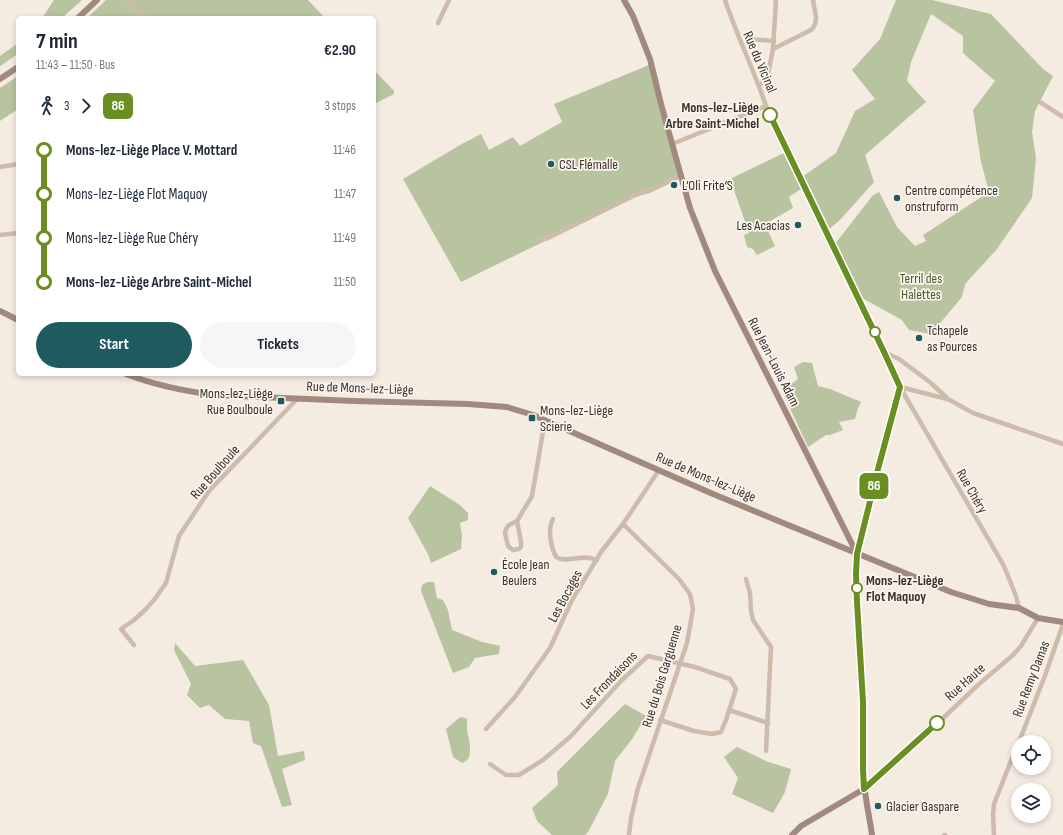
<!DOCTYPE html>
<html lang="en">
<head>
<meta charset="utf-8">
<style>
	body { margin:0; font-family:"Sofia Sans Condensed",sans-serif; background:#f6f6f7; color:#1f2937; height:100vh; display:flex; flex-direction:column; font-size:15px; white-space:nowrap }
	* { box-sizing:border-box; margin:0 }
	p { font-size:13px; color:#747a83 }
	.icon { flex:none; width:22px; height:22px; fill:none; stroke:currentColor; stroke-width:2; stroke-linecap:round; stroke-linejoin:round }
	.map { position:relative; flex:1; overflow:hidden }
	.panel { position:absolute; left:16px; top:16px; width:360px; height:360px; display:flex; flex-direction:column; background:#fff; border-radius:6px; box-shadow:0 2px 6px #0003 }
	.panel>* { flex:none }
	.badge { padding:0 8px; border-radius:6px; font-size:14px; line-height:26px }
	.buttons { position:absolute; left:1011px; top:735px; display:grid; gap:8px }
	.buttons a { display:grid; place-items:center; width:40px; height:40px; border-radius:50%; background:#fff; box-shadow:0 2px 6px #0003; font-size:20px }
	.map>.badge { position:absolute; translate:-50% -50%; box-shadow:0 0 0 2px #fff }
	.legs { display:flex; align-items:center; gap:6px; height:44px; padding:0 20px; font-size:13px }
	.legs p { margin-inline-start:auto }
	.overview { display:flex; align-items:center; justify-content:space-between; height:68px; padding:0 20px }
	h1 { font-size:22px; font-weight:700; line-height:30px }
	.cta { display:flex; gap:8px; margin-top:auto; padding:8px 20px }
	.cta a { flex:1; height:46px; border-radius:24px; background:#1f5a5e; color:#fff; font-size:16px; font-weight:700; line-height:46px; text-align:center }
	.cta a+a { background:#f6f6f7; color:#1f2937 }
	ul { padding:0 20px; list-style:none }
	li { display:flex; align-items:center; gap:14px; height:44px; font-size:15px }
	li i { display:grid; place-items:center; width:6px; height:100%; margin:0 5px; background:currentColor }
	li i::after { content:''; width:10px; height:10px; margin:-5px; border:3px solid; border-radius:50%; background:#fff }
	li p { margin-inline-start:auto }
	li:first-child i { background:linear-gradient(#0000 50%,currentColor 0) }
	li:last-child i { background:linear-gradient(currentColor 50%,#0000 0) }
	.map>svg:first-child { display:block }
</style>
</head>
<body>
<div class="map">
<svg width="1063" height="835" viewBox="0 0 1063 835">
	<rect width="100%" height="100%" fill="#f4ebe1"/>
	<!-- green -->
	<g fill="#b8c4a0">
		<path d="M54 0H82L62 18H42Z"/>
		<path d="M106 0H308L325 18H87Z"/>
		<path d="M896 0H932L991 14 1043 69 1053 76 1035 111 1032 132 1036 158 1032 198 997 249 965 284 962 297 931 334 909 330 902 320 862 298 835 244 873 195 879 192 897 227 915 246 926 241 923 235 989 192 981 162 973 110 995 81 963 53V36L931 14 911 62 907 81 926 102 865 155 874 182 840 220 828 230 802 177 836 153 855 111 875 99 852 70 880 39Z"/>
		<path d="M18 43V54L0 66V56Z"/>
		<path d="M649 65 679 179 650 193 637 196 461 282 403 179 460 145 481 134 489 150 513 137 520 146 562 122 554 104Z"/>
		<path d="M374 70 394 91V94L374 104Z"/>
		<path d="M18 76V109L0 121V88Z"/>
		<path d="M784 153 801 189 789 197 793 208 765 224 775 246 757 255 753 249 747 247 744 235 749 233 735 193 732 178Z"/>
		<path d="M803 362 812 363 818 386 830 389 861 402 858 408 855 419 839 422 843 430 830 435H826L808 447 782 391 798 379 794 367Z"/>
		<path d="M430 486 460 505 468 513V520L460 523 462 535 461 549 431 563 428 554 408 518Z"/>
		<path d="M427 582H434L437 598 443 600 448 610 452 630 482 642 500 646 499 654 475 658 469 667 453 673 421 591 422 585Z"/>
		<path d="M175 643 195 666 243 660 269 705 278 756 304 751 305 760 282 769 292 805 282 807 261 746 253 743 249 721 225 719 209 705 200 708 187 695 191 684 174 650Z"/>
		<path d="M625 704 646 716 632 739 615 761 608 794 588 832 585 835H552L537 821 532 808 558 785 557 772Z"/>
		<path d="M462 717 467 719C467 722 467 726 467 729 468 739 476 759 462 763L453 757 446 729 459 718Z"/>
		<path d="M737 747 768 762 791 769 785 792 773 813 732 794 738 778 724 757Z"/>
	</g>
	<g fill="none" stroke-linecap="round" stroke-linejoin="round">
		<!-- street -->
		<g stroke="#cdbbac" stroke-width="4.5">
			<path d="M126 0 144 18"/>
			<path d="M725 0C737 36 754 70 766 106L884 352 900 387 1004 566 1016 596 1019 608"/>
			<path d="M438 23 449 0"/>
			<path d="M748 39 774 41"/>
			<path d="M773 49 811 30C820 22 814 10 813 0"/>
			<path d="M759 85 767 79 773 49 776 0"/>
			<path d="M1040 102 1063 117"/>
			<path d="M672 144 766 106"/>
			<path d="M0 167 18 164"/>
			<path d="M0 235 18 233"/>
			<path d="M538 240 548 238 635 195 650 190 681 175"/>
			<path d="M884 352 899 359 931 383 948 399 973 413 1063 444"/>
			<path d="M900 387 947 399"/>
			<path d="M553 519C547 530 551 547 556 557 566 564 583 553 597 560"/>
			<path d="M517 521 521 542V547L519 549 513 550 508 546 505 533 506 529 509 525 517 521 532 496 545 420"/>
			<path d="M623 524 679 579 690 594 693 609 687 643 638 788 631 818 629 835"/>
			<path d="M857 554 878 469 900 387"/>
			<path d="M746 579 750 593 751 611 753 620 771 647 766 751"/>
			<path d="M134 645 121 629 134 620 145 610 154 600 166 583 179 536 209 491 298 398"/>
			<path d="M729 710 768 723"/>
			<path d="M486 729 515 697 550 648 572 600 601 552 623 524 659 470"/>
			<path d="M1019 742 1046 673 1063 624"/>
			<path d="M490 764 506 775H519L543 760 570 737 622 680 648 656 695 667 730 679 736 689 726 720 721 732 712 734 694 731 660 720"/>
			<path d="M864 789 920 740 978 685 1013 655 1021 646 1038 618"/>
			<path d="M944 835H945"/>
			<path d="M994 835 993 815 994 804 1018 743"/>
		</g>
		<!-- secondary -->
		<g stroke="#a18a7d" stroke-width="6">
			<path d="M624 0 633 16 650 59 661 104 690 208 715 271 857 554"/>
			<path d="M78 18 97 0"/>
			<path d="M0 79 18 67"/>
			<path d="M0 311 18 320"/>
			<path d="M126 374C154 385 184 391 214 395L354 401 468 404 507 407 533 415 713 494 951 592 989 604 1019 608 1038 618 1063 622"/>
			<path d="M857 554C855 603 861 652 863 701 864 724 861 748 863 771 864 793 869 814 872 835"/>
			<path d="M792 835 801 826 864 789"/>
		</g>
	</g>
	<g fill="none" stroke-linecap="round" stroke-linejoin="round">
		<defs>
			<path id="line-1" d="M770 115 884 352 900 387 878 469 857 554 856 574 857 602 863 702V769L864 789 937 723"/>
		</defs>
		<!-- line-1 casing -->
		<use href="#line-1" stroke="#fff" stroke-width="9"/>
		<!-- line-1 -->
		<use href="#line-1" stroke="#6b8e23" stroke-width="6"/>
	</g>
	<!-- markers -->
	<g fill="#fff" stroke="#6b8e23" stroke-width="2">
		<circle cx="770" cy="115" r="7"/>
		<circle cx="875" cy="332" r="5"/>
		<circle cx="857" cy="588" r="5"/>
		<circle cx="937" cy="723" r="7"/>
	</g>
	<g fill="#1f5a5e" stroke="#fbf5ee" stroke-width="1.5">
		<circle cx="551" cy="164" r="4"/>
		<circle cx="674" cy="185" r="4"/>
		<circle cx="897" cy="198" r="4"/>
		<circle cx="798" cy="225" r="4"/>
		<circle cx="919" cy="338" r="4"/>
		<rect x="277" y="397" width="8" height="8" rx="2"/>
		<rect x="528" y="414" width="8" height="8" rx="2"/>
		<circle cx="494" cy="572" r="4"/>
		<circle cx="878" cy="806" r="4"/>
	</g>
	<g text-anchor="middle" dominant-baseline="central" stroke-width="3.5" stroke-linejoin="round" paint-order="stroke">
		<!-- street labels -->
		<g font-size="14" fill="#3b302b" stroke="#fbf5ee">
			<text transform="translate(760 62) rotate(67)">Rue du Vicinal</text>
			<text transform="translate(774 362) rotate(63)">Rue Jean-Louis Adam</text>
			<text transform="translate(360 388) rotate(2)">Rue de Mons-lez-Liège</text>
			<text transform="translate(215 472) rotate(-49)">Rue Boulboule</text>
			<text transform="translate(706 477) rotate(23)">Rue de Mons-lez-Liège</text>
			<text transform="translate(972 491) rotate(60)">Rue Chéry</text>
			<text transform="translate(565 596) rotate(-62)">Les Bocages</text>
			<text transform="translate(662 676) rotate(-73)">Rue du Bois Garguenne</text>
			<text transform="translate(1031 679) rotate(-69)">Rue Remy Damas</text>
			<text transform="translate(609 680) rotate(-46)">Les Frondaisons</text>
			<text transform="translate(965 682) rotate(-42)">Rue Haute</text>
		</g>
		<!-- stop labels -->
		<g font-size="14" font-weight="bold" fill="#3b302b" stroke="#fbf5ee" text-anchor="end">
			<text x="759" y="107">Mons-lez-Liège<tspan x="759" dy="16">Arbre Saint-Michel</tspan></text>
			<text x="866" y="580" text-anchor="start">Mons-lez-Liège<tspan x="866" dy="16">Flot Maquoy</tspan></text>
		</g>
		<!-- poi labels -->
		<g font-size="14" fill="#3b302b" stroke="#fbf5ee" text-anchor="start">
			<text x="559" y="164">CSL Flémalle</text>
			<text x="682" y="185">L’Oli Frite’S</text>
			<text x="905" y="190">Centre compétence<tspan x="905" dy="16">onstruform</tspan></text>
			<text x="790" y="225" text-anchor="end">Les Acacias</text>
			<text x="927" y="330">Tchapele<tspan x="927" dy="16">as Pources</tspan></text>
			<text x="273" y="393" text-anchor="end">Mons-lez-Liège<tspan x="273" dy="16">Rue Boulboule</tspan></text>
			<text x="540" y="410">Mons-lez-Liège<tspan x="540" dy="16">Scierie</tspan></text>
			<text x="502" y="564">École Jean<tspan x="502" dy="16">Beulers</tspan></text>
			<text x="886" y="806">Glacier Gaspare</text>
		</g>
		<!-- park labels -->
		<g font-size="14" fill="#4a5a2e" stroke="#fbf5ee">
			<text x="921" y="278">Terril des<tspan x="921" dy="16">Halettes</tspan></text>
		</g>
	</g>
</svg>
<div class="buttons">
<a><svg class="icon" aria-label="locate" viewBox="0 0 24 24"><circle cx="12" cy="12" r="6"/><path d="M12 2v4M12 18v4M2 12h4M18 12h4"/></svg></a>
<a><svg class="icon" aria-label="layers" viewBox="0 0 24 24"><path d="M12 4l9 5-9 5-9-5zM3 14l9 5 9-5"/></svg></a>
</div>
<b class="badge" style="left:874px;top:486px;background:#6b8e23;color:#fff">86</b>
<section class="panel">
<div class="overview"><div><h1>7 min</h1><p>11:43 – 11:50 · Bus</p></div><b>€2.90</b></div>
<div class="legs"><svg class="icon" aria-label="walk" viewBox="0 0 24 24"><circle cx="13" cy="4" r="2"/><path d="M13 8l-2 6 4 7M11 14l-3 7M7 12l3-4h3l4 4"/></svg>3<svg class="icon" aria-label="forward" viewBox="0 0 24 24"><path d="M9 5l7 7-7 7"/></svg><b class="badge" style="background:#6b8e23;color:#fff">86</b><p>3 stops</p></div>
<ul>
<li><i style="color:#6b8e23"></i><b>Mons-lez-Liège Place V. Mottard</b><p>11:46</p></li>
<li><i style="color:#6b8e23"></i><span>Mons-lez-Liège Flot Maquoy</span><p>11:47</p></li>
<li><i style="color:#6b8e23"></i><span>Mons-lez-Liège Rue Chéry</span><p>11:49</p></li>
<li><i style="color:#6b8e23"></i><b>Mons-lez-Liège Arbre Saint-Michel</b><p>11:50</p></li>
</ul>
<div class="cta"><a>Start</a><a>Tickets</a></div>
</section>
</div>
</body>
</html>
